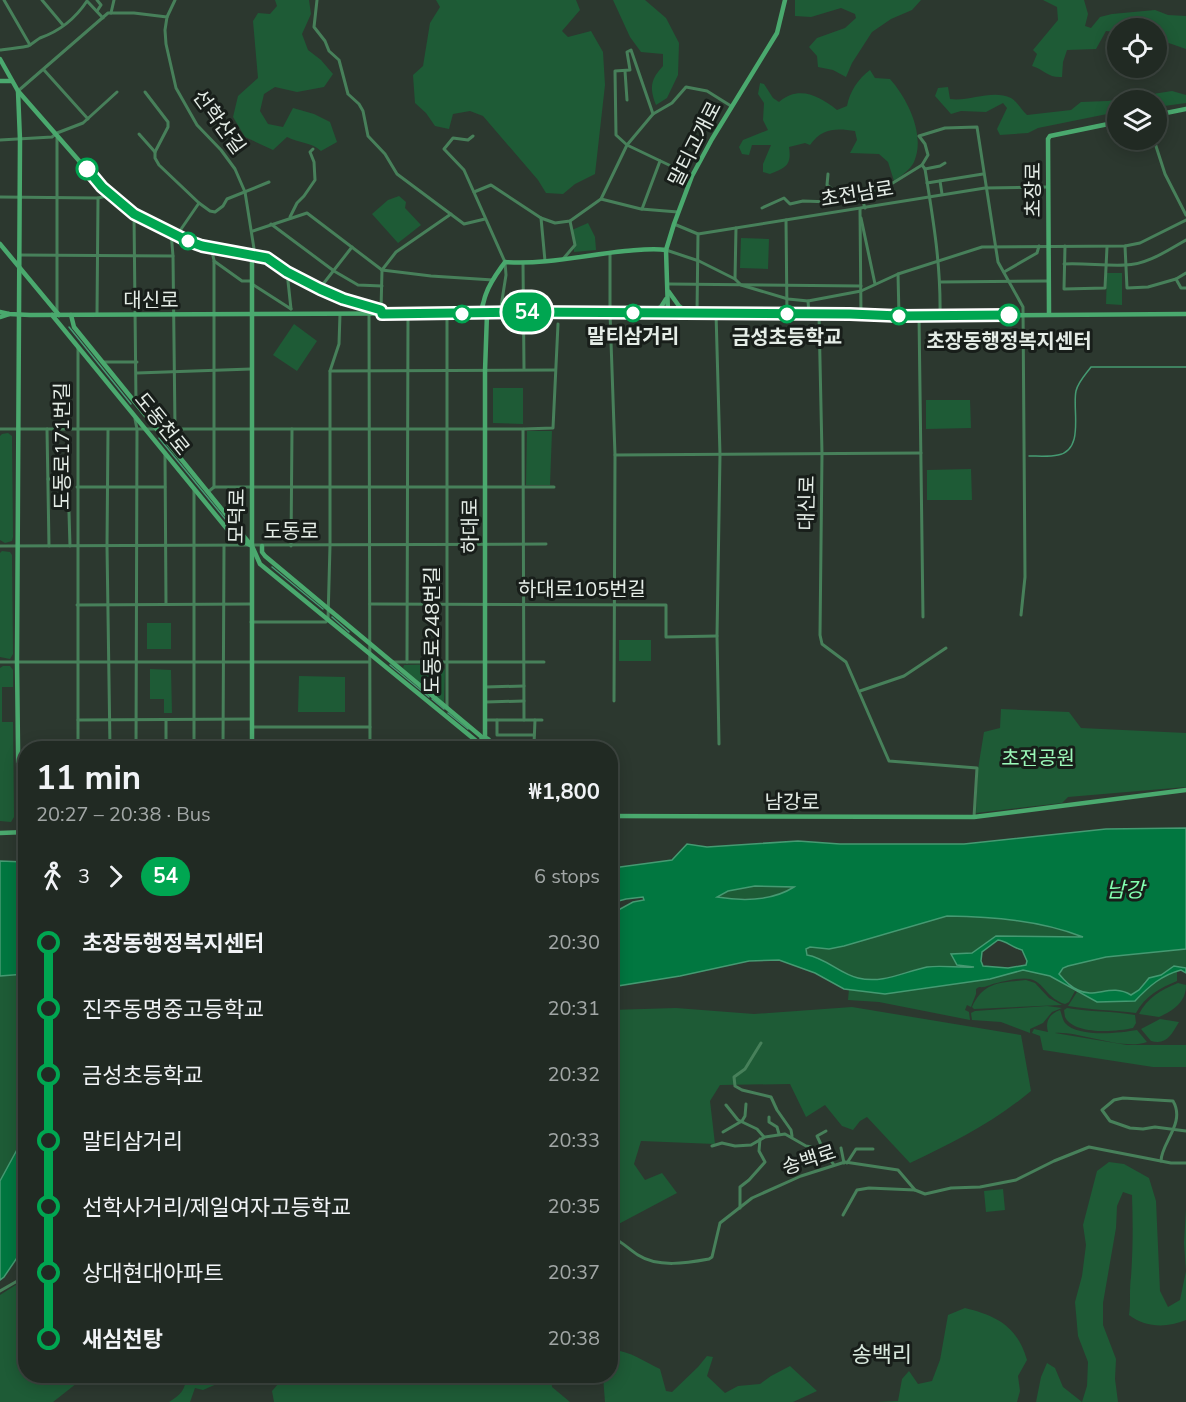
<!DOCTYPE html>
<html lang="en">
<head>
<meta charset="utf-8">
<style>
	body { margin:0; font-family:"Nunito Sans","Noto Sans KR",sans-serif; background:#2d3630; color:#f1f3f6; height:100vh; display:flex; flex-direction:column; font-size:22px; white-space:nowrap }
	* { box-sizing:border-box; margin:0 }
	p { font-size:20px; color:#a2a7a6 }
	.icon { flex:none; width:33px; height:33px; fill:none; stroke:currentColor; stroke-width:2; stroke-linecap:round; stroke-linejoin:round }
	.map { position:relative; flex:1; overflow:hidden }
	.drawer { position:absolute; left:18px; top:741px; width:600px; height:642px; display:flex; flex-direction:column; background:#212a23; border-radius:24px; box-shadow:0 3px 15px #0003,0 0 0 2px #3e4641 }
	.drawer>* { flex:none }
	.badge { padding:0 12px; border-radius:20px; font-size:21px; line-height:39px }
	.controls { position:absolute; left:1107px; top:18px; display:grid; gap:12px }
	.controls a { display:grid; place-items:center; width:60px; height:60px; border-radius:50%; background:#212a23; box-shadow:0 3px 15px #0003,0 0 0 2px #3e4641; font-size:30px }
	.map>.badge { position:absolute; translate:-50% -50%; box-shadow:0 0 0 3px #fff }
	.legs { display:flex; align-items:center; gap:9px; height:66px; padding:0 18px; font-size:20px }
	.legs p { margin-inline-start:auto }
	.head { display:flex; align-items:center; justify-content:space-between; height:102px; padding:0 18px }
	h1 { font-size:33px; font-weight:700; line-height:45px }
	ul { padding:0 18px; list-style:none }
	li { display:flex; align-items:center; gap:21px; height:66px; font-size:22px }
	li i { display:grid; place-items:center; width:9px; height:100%; margin:0 8px; background:currentColor }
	li i::after { content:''; width:15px; height:15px; margin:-8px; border:4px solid; border-radius:50%; background:#212a23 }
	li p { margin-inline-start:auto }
	li:first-child i { background:linear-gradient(#0000 50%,currentColor 0) }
	li:last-child i { background:linear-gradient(currentColor 50%,#0000 0) }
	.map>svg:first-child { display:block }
</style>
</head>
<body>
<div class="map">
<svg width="1186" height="1402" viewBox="0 0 1186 1402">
	<rect width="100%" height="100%" fill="#2c382f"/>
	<!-- green -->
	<g fill="#1e5b36">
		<path d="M275 0H309L311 14 302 34 308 50 321 60 333 74 324 87 297 92 275 87 264 94 260 111 268 124 283 127 293 108 314 114 330 122 337 142 321 151C311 142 299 143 287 137L273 150 245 137 233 117 238 96 258 78 253 21 258 13 270 14 277 6Z"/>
		<path d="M436 0H576L580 10 562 31 568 37 591 31 603 52 605 85 595 174 575 184 563 194 546 193 538 180 483 116 470 111 453 114 449 129 435 126 426 113 415 103 413 75 423 66 430 23 440 7Z"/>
		<path d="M613 0H645L666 18 679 43 678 75 667 98 656 105C649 87 651 79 663 66V54L641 52 630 37Z"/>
		<path d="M795 0H921L912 10 891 19 872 32 852 63 846 77 833 70 818 67 817 56 809 47 817 38 845 28 856 18 855 14 841 8 811 17 795 16Z"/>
		<path d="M1043 0H1084L1088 14 1085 26 1091 28 1100 17 1112 14 1155 10 1168 15 1186 16V49L1157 39 1156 28H1118L1117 32 1106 31 1096 49 1067 50 1063 62 1062 77C1048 78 1045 70 1032 66L1037 54 1033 50 1058 20 1057 7Z"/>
		<path d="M870 70 875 78 890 79C907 98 926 135 914 162 911 169 901 176 894 181L888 162 879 154 850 153 857 140 855 131C836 128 822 128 810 145L805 143 789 147C792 166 785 168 770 174L763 172V164L771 145H752L749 155 742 154 739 147 743 140 768 130 763 120 764 103 758 94 760 83 764 84 773 98 779 102C799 85 819 96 837 110L847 106C850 91 858 79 870 70Z"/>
		<path d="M948 87 950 99C969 102 992 89 1011 98 1017 101 1022 111 1027 115L1071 110 1081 102 1108 101 1172 91 1186 95V103L1157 107 1156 100H1118L1117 112 1038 128 1028 133 1000 135 997 129 1007 108 1003 103 986 112 961 111 951 114 935 96 938 88Z"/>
		<path d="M399 196 406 202 405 208 421 225 398 243 372 214 388 200Z"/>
		<path d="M588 223 595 237 596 250 574 252 572 230Z"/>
		<path d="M741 238 769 239 768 269 740 268Z"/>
		<path d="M1107 273H1122V305L1106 304Z"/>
		<path d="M294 324 317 341 297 371 273 355Z"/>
		<path d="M493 388H523V424L493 423Z"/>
		<path d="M926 400H970L971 428 926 429Z"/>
		<path d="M527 431H552L550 485H526Z"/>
		<path d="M8 433 12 436 13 537 12 541 5 543 0 540V436L2 434Z"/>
		<path d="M971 469 972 500H927V470Z"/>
		<path d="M2 551 10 552 12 555 13 654 10 659 0 657V553Z"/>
		<rect x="147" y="623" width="24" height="26"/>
		<rect x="619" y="640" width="32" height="21"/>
		<path d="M441 664 445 670 444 703 403 668 404 665Z"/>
		<path d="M3 666H10L13 670V687H2V722H13L14 817 11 822 0 821V668Z"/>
		<path d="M150 669 171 670 172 713H164V699H150Z"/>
		<path d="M299 676 345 677V712H298Z"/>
		<path d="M1001 709 1069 712 1081 728 1186 733V787L1068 797 1062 803 976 813 978 769 984 732 1000 728Z"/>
		<path d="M755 886H795C771 901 743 900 716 897L728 891Z"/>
		<path d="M947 916 996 917 1034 923 1086 937 996 936 972 953 960 966 974 965 975 967C960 967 943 965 928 967 903 971 885 983 859 978 840 975 826 957 807 956L806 949 810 947 829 949 844 946Z"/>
		<path d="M1186 949V968L1174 966 1161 975 1145 981 1139 990 1131 996 1127 993H1085L1077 990 1059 974 1063 968 1068 966 1106 957Z"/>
		<path d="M1023 970 1050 976 1075 991 1069 1002 1065 1004C1047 999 1044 982 1030 979 1021 977 1006 981 997 983 990 984 986 988 979 987L976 989V994L971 1007 967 1005 965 1010 969 1012 970 1020 879 1002 848 1000 849 989 885 994 990 979Z"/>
		<path d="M1177 971V981C1160 988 1145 996 1136 1013 1113 1010 1091 1010 1068 1006L1077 992 1097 1002 1135 1001C1147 988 1159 977 1177 971Z"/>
		<path d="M25 974V1135L0 1181V976Z"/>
		<path d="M1026 980 1035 983 1049 998 1062 1005 974 1009 972 1007C984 981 1001 983 1026 980Z"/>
		<path d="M1178 983 1186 985C1186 1002 1174 1010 1159 1017L1139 1014C1147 998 1162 989 1178 983Z"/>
		<path d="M1047 1006 1062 1008 1052 1012 1043 1023 1030 1029V1033L1001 1022 972 1020 971 1013 975 1011Z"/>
		<path d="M852 1007 1021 1035 1031 1091C994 1122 953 1143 910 1163L867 1117 860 1121 853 1130 842 1126 825 1105 806 1117 790 1084 720 1085 710 1101 715 1144 641 1141 634 1164 645 1180 662 1173 677 1193 611 1228V1010L676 1008 754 1014Z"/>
		<path d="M1067 1008C1090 1012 1112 1011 1135 1015L1136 1023 1133 1028C1115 1032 1074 1035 1065 1017L1064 1010Z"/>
		<path d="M1060 1010C1062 1014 1062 1019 1065 1023 1078 1038 1120 1033 1137 1030L1147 1042C1123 1051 1079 1031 1055 1033L1127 1045H1186V1067H1153L1043 1050 1040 1036 1032 1033 1034 1029 1048 1032C1045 1022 1049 1014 1060 1010Z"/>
		<path d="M1160 1019 1179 1022C1171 1035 1167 1045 1151 1041L1141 1029Z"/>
		<path d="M1109 1162 1124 1164 1149 1178 1156 1201 1160 1291 1168 1307 1180 1300 1186 1271 1184 1243 1186 1209V1320C1167 1328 1146 1328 1129 1315 1131 1302 1129 1290 1131 1277 1133 1249 1133 1223 1132 1195L1123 1192 1117 1206 1116 1228 1103 1303V1325L1116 1359 1115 1379 1118 1402H1036L1041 1377 1047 1363 1055 1368 1063 1387 1082 1402 1087 1386 1088 1362 1078 1336 1075 1302 1082 1276 1086 1245 1083 1225 1097 1171Z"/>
		<path d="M1003 1189 1005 1210 986 1212 984 1191Z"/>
		<path d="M25 1279 26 1376H86L53 1402H0V1295Z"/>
		<path d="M965 1308C997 1316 1017 1326 1027 1360L1018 1376 1020 1391 1017 1402H877L898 1401 902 1379 909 1371 918 1384 932 1381 940 1360 948 1315Z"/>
		<path d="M613 1350C630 1351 645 1362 660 1369L666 1391 672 1392 698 1367 707 1356 713 1357 707 1376 725 1393 738 1386 760 1384 771 1376 790 1366 817 1391 793 1402H605L603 1376H610L611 1353Z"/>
		<path d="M186 1376H235L203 1390 195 1388 190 1402H169C180 1395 186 1390 186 1376Z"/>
		<path d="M285 1376H463L470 1380 479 1376H551L552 1387 570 1402H274L272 1391Z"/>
	</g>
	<!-- water -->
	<g fill="#017740" stroke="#459a72" stroke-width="1.5" fill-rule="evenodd">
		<path d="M1186 828V949L1106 957 1068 966 1063 968 1059 974C1064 980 1071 987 1078 990 1095 999 1111 983 1131 995L1139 990 1149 978 1161 975 1174 966 1186 968V973L1181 970C1162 975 1149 986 1135 1001L1097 1002 1050 976 1023 970 990 979 885 994 844 989 815 973 779 960 749 961 680 976 611 987V914L633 902 644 900 643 897 626 899 611 903V866L620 867 672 860 687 844 707 847 798 841 840 844H964L1106 829ZM755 886 794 887C772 901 742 901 717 897L728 891ZM947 916C993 917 1039 920 1083 937L996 936 972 953 951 954 957 965 974 967C959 968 942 965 927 967 903 972 883 984 858 978 840 974 826 958 807 955L806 949 810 947 829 949 844 946ZM998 940C1007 941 1011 947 1022 950L1027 961 1026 965 1008 968 983 966 981 961 982 952Z"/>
		<path d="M0 861 25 862V974L0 976Z"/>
		<path d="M25 1135V1246L4 1277 0 1280V1181Z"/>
	</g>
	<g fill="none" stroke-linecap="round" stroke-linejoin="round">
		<!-- stream -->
		<g stroke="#459a72" stroke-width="1.5">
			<path d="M69 327 131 404"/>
			<path d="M159 438 231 526"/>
			<path d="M1029 456C1038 456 1049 457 1058 455 1085 450 1072 409 1076 391 1078 382 1086 374 1091 367H1186"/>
			<path d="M272 567 323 609"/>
			<path d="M332 617 349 632"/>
			<path d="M390 665 429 697"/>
			<path d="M432 699 444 709"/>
			<path d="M448 713 468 729"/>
		</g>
		<!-- street -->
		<g stroke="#47805a" stroke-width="3">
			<path d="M4 0 30 45"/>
			<path d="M42 0 63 25"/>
			<path d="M317 0 314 27 325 41 329 51 339 60 348 94 359 104 363 111 368 136 385 154 397 174 464 224 485 219"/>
			<path d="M88 2 103 18"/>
			<path d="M97 11 101 5 97 0"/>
			<path d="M111 13 114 0"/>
			<path d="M167 17 175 0"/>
			<path d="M0 50C9 49 19 48 28 46 33 44 36 40 40 38 60 31 75 19 87 1"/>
			<path d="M44 70 88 119"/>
			<path d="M625 71 627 100"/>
			<path d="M18 91 108 13H134L167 17 165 30 166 44 176 88 197 125 221 150 235 169 245 192 255 255"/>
			<path d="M145 92 168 122V127L155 152"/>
			<path d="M139 134 155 152V158L159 165 199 203"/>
			<path d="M473 136 468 140 453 138 444 149 464 170 505 262 506 275 500 313"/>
			<path d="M57 138V311"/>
			<path d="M0 140 52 137 57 133 83 123 117 92"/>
			<path d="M1154 140 1165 174 1186 215"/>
			<path d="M925 169 940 166 945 163"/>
			<path d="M828 174 827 185 833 190 861 191"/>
			<path d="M692 176 627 145 653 114 672 103 686 87 707 91 731 106"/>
			<path d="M940 181 942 194"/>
			<path d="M927 183 983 174"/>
			<path d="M474 192 491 185 541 218"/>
			<path d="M0 197 98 198 111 195"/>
			<path d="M601 199 641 209 678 212"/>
			<path d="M862 199 861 191 883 189 922 165"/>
			<path d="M762 208 784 198 790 204 803 201 831 202 862 199 865 208"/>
			<path d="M642 209 660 161"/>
			<path d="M860 209 861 314"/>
			<path d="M134 214 136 403"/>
			<path d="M290 217 297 203 304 196 315 180 314 162 310 152 313 149"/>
			<path d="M861 218 875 284"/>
			<path d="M786 220 787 314"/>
			<path d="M271 224 334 271 358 285 382 286"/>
			<path d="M674 224 698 234 985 188 1047 187"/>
			<path d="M253 231 307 213 382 270 431 276 493 280"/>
			<path d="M171 232 173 256 175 428"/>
			<path d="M177 235 199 203 210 211 215 212 223 206 227 199 269 182"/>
			<path d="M1065 246 1064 289 1105 288 1107 247"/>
			<path d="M1125 246 1127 288 1148 287 1176 279"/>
			<path d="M666 250 699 261 735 279 741 285 788 299 808 301 861 291 898 274 982 247 1125 246 1140 243 1186 220"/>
			<path d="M610 253V313L615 455 614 701"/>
			<path d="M19 255 173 256"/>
			<path d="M253 255C273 259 289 273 307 282 331 294 355 303 380 311"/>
			<path d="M563 259 575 245 570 221"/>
			<path d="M214 261 242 281H251"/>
			<path d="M545 261 541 218 555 223 570 221 601 199 627 145 616 135 615 71 630 70 627 52 631 50 653 114"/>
			<path d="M523 263 524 369"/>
			<path d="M1064 264C1085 263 1105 266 1125 265 1147 265 1168 250 1186 240"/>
			<path d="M382 270 396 252 451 214"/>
			<path d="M287 272 291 309"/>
			<path d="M1004 272 1037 253 1039 246"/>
			<path d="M1186 273 1176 279 1181 288H1186"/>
			<path d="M898 274 899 316"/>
			<path d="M735 279 736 228"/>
			<path d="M941 282 1048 281"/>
			<path d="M252 284 291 309"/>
			<path d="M669 284 861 286"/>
			<path d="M320 288 352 247"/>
			<path d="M808 301 809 314"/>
			<path d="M381 310 382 270"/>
			<path d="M697 313 698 234"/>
			<path d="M716 313 720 455 717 636 719 744"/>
			<path d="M369 314 370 748"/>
			<path d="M447 314V708"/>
			<path d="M97 315 98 198"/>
			<path d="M819 315 822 454 820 635 822 644 846 662 889 761 977 768 974 817"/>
			<path d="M919 315 923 617"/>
			<path d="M940 315C941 265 933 218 925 169L922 165 928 155 925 144 919 136 945 128 977 127 998 262 1023 307 1025 577 1021 615"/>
			<path d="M78 348V748"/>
			<path d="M102 362H137"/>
			<path d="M330 371 555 370"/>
			<path d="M137 373 251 369"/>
			<path d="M135 419 137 429 136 748"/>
			<path d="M0 429H523L524 720"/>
			<path d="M47 429 49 546"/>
			<path d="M524 429 553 428 558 324"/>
			<path d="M108 430 107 546 110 748"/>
			<path d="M165 453 166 604"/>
			<path d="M615 455 921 453"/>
			<path d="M48 479H68L70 546"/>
			<path d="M77 487H165"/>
			<path d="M214 487H554"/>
			<path d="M194 489V748"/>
			<path d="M208 492 214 487V260L211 248"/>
			<path d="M0 546 546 544"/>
			<path d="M291 546 292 429"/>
			<path d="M370 604 666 605V637L717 636"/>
			<path d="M77 605 251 604"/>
			<path d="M251 622H326L328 619 330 546V371L339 344 340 314"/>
			<path d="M0 662H369"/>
			<path d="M393 662H544"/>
			<path d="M407 662 408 314"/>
			<path d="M486 687 524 686"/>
			<path d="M860 691 904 676 946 648"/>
			<path d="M486 702 524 701"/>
			<path d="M78 720 252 719"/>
			<path d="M486 720H542"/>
			<path d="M497 720V735H534"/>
			<path d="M252 727H370"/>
			<path d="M534 744 535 720"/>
			<path d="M166 748V720"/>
			<path d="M223 748 224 546"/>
			<path d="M761 1043 745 1069 734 1077 735 1086 742 1090 771 1097 777 1110 791 1130 792 1136"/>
			<path d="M726 1105 738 1120 757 1129 764 1137"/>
			<path d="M769 1117V1122L777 1127 779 1134"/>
			<path d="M723 1132 742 1121 745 1116 746 1104"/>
			<path d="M712 1146 722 1143 735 1146 751 1145 765 1137 785 1134 806 1146 823 1149 834 1165"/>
			<path d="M841 1148 844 1163"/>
			<path d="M823 1149 817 1136 826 1131"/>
			<path d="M1161 1161C1161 1143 1186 1123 1173 1101L1123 1098 1114 1100 1102 1110 1110 1121 1130 1128 1143 1129 1155 1127 1186 1131"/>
			<path d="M847 1163 856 1149H873"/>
			<path d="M740 1208V1187L749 1180 765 1162 759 1151 760 1139"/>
			<path d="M843 1215 857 1190 869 1188 915 1190"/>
			<path d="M610 1236C621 1241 629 1249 638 1255 658 1268 687 1263 709 1259L712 1257 720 1223 752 1198 801 1176 845 1162 898 1170 915 1190 925 1194 951 1188 980 1187 1016 1180 1054 1161 1089 1147 1171 1163H1186"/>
			<path d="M0 1291 26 1276"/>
		</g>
		<!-- secondary -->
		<g stroke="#4aa96e" stroke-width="4.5">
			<path d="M0 59 18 91 102 187 134 214 202 246 252 254V748"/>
			<path d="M0 81H12"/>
			<path d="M18 91 20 140 17 662 19 832"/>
			<path d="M1156 115 1186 109"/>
			<path d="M0 244 59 315"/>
			<path d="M669 292 679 306 689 313"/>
			<path d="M653 311 661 307 666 299"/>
			<path d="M0 312 9 314 30 315 524 313 850 314 899 316 1186 314"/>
			<path d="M479 313C484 306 483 301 486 294 490 282 498 272 505 262 545 265 585 255 625 251 639 250 652 248 666 250"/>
			<path d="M668 313 666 250 674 224 692 176 712 139 777 33 785 0"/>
			<path d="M1049 314 1048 139 1050 136 1118 122"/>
			<path d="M52 315 232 535 252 546 260 564 480 744"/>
			<path d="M71 315 74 327 250 544"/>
			<path d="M0 317 9 314"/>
			<path d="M262 546V552L265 556 483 738"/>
			<circle cx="485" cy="743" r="5"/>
			<path d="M485 738V371L487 314"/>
			<path d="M610 816 974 817 1186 790"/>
			<path d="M0 833 26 832"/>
		</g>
	</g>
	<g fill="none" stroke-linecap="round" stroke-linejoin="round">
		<defs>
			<path id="line-1" d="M87 169 102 187 134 214 188 241 202 246 267 258 287 272 320 289 343 299 381 310 382 314 524 312 850 314 899 316 1009 315"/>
		</defs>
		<!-- line-1 casing -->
		<use href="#line-1" stroke="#fff" stroke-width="14"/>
		<!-- line-1 -->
		<use href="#line-1" stroke="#00a651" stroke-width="9"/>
	</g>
	<!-- markers -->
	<g fill="#fff" stroke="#00a651" stroke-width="3">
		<circle cx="87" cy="169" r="10"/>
		<circle cx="188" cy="241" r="8"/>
		<circle cx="633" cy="313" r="8"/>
		<circle cx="462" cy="314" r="8"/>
		<circle cx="787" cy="314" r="8"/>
		<circle cx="1009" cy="315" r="10"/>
		<circle cx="899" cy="316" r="8"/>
	</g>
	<g text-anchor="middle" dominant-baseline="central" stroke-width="6" stroke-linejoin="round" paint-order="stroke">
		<!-- street labels -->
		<g font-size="20" fill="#e4ece6" stroke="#181e1a">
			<text transform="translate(219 122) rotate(54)">선학산길</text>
			<text transform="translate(695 144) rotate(-63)">말티고개로</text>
			<text transform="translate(1033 190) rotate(-90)">초장로</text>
			<text transform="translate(857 194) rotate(-9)">초전남로</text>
			<text x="151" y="300">대신로</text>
			<text transform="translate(162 424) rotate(51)">도동천로</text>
			<text transform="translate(62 446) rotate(-90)">도동로171번길</text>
			<text transform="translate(807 503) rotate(-89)">대신로</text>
			<text transform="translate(237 516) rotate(-89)">모덕로</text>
			<text transform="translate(470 526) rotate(-90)">하대로</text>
			<text x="291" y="531">도동로</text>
			<text x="582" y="589">하대로105번길</text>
			<text transform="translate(432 630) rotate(-90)">도동로248번길</text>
			<text x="792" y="802">남강로</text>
			<text transform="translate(809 1160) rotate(-18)">송백로</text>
		</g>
		<!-- stop labels -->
		<g font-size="20" font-weight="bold" fill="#e4ece6" stroke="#181e1a">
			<text x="633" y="336">말티삼거리</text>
			<text x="787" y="337">금성초등학교</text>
			<text x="1009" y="341">초장동행정복지센터</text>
		</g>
		<!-- park labels -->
		<g font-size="20" fill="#9cfaba" stroke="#181e1a">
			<text x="1038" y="758">초전공원</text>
		</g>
		<!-- water labels -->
		<g font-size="21" font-style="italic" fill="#83feaf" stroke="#181e1a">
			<text x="1125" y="890">남강</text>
		</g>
		<!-- quarter labels -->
		<g font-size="22" fill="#d9e9de" stroke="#181e1a">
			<text x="882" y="1355">송백리</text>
		</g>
	</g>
</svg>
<div class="controls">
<a><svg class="icon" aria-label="locate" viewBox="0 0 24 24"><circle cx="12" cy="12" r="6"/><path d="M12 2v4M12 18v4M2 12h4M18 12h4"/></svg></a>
<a><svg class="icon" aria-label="layers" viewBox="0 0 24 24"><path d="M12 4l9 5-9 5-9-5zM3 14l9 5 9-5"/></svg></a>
</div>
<b class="badge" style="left:527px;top:312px;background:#00a651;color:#fff">54</b>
<section class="drawer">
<div class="head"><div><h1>11 min</h1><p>20:27 – 20:38 · Bus</p></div><b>₩1,800</b></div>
<div class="legs"><svg class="icon" aria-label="walk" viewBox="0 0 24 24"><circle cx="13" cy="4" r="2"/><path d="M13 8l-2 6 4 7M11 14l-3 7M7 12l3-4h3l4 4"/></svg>3<svg class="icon" aria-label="forward" viewBox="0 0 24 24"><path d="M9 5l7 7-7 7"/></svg><b class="badge" style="background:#00a651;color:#fff">54</b><p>6 stops</p></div>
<ul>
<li><i style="color:#00a651"></i><b>초장동행정복지센터</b><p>20:30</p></li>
<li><i style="color:#00a651"></i><span>진주동명중고등학교</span><p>20:31</p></li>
<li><i style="color:#00a651"></i><span>금성초등학교</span><p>20:32</p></li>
<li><i style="color:#00a651"></i><span>말티삼거리</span><p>20:33</p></li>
<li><i style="color:#00a651"></i><span>선학사거리/제일여자고등학교</span><p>20:35</p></li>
<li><i style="color:#00a651"></i><span>상대현대아파트</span><p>20:37</p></li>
<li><i style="color:#00a651"></i><b>새심천탕</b><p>20:38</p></li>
</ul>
</section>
</div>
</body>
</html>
